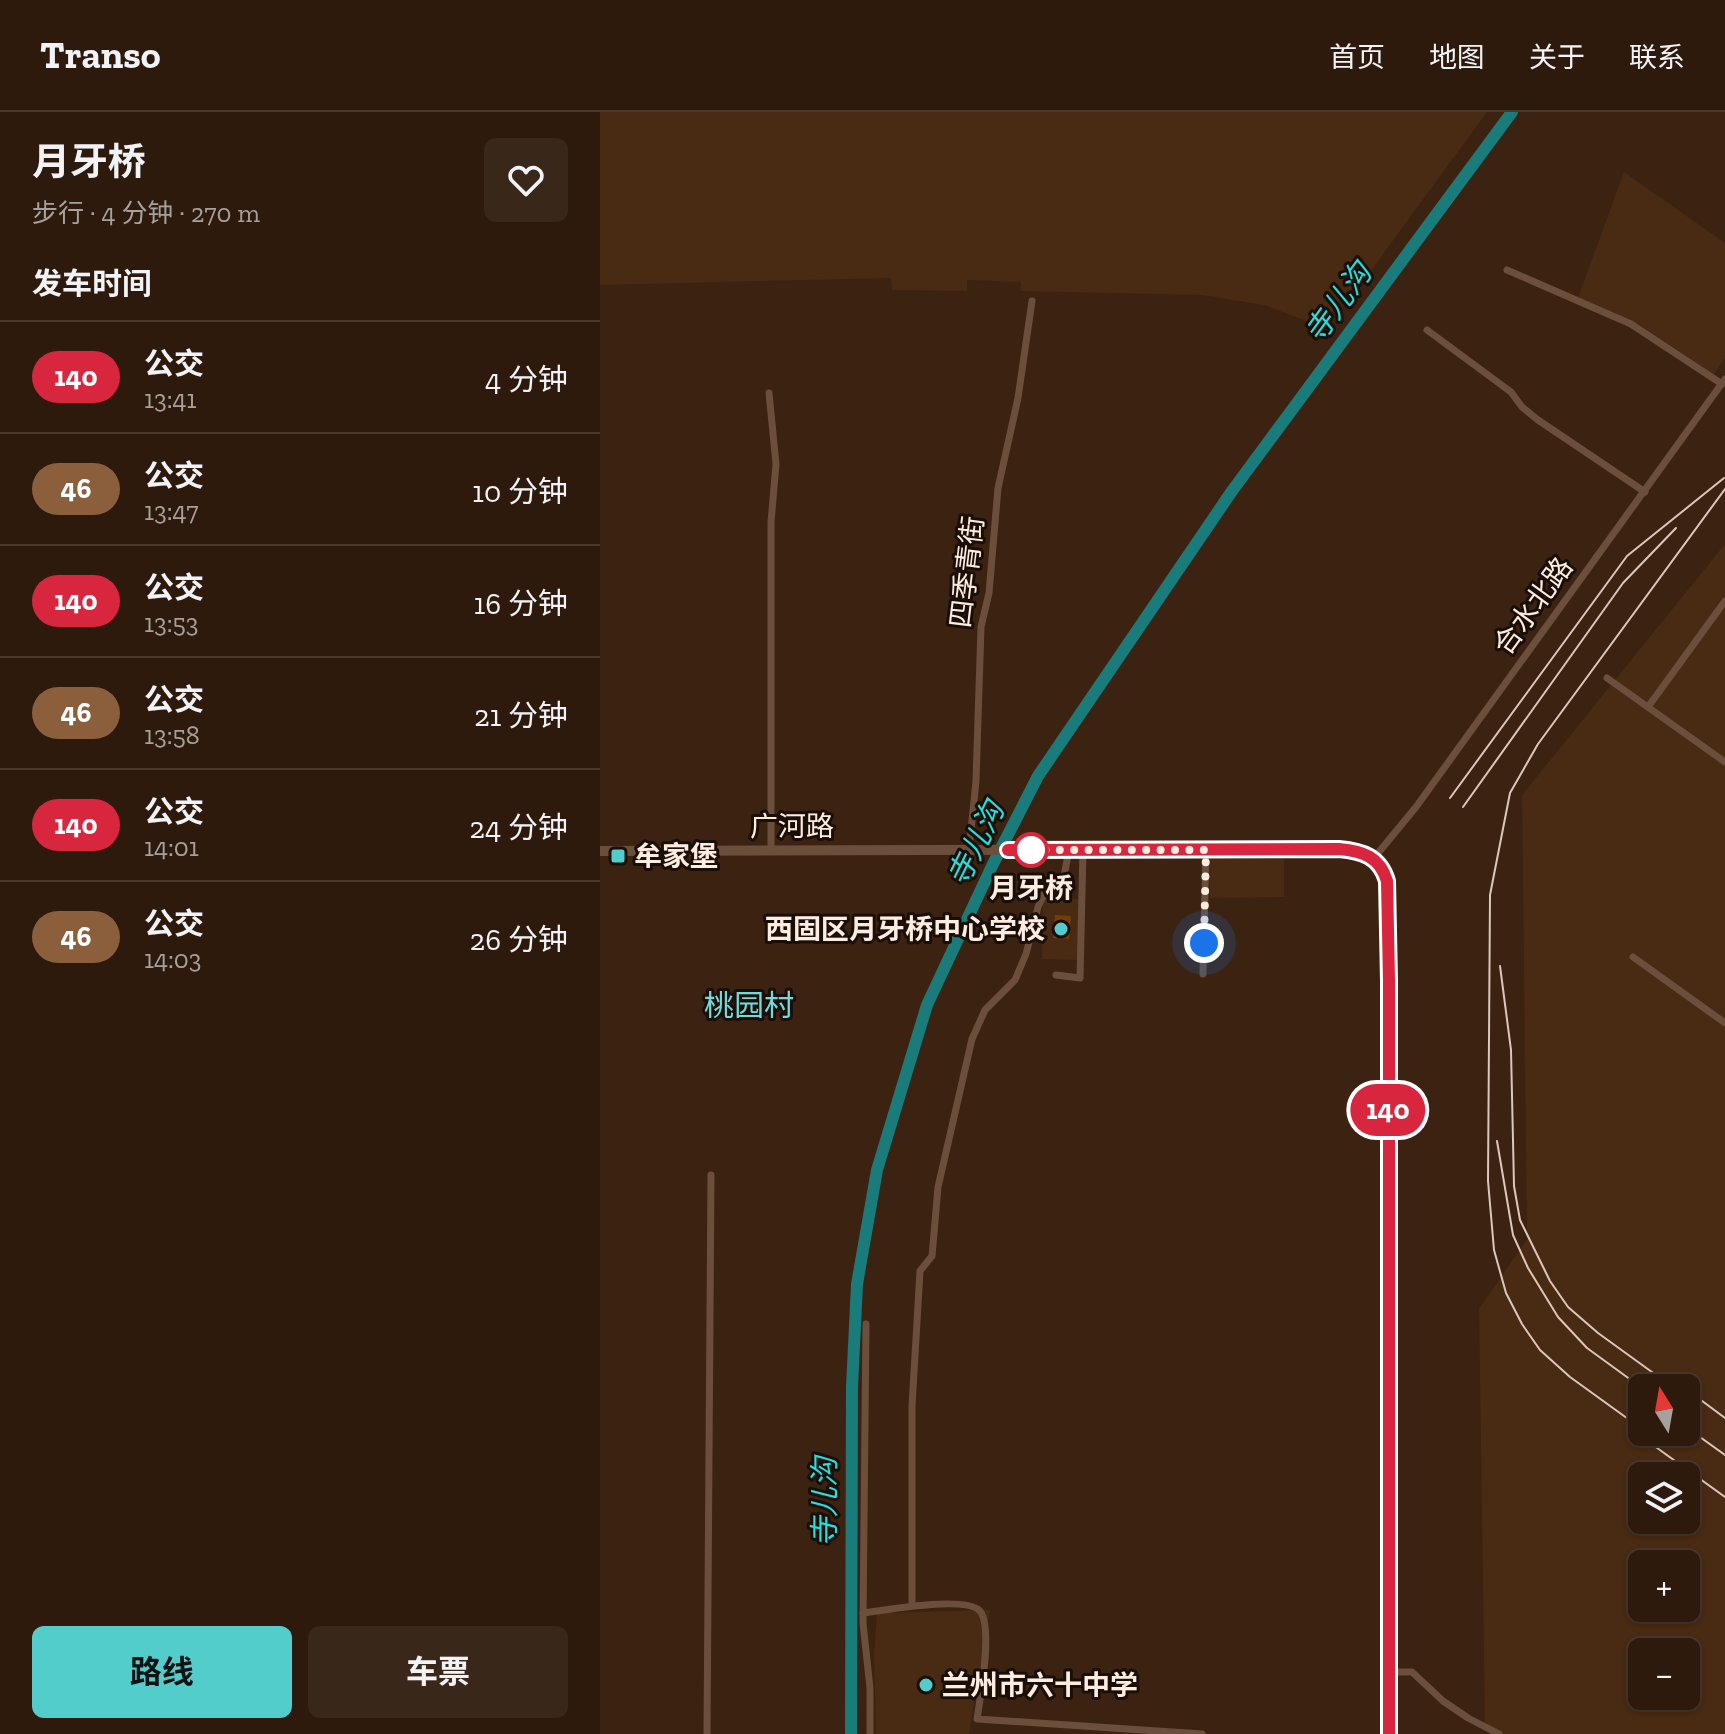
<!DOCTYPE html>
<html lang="zh">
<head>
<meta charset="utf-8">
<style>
	body { margin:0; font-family:"Zilla Slab","Noto Sans SC",serif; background:#39271a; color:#f1f3f6; height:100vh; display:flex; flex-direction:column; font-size:30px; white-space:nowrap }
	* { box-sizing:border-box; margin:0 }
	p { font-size:26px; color:#a7a19d }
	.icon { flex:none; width:44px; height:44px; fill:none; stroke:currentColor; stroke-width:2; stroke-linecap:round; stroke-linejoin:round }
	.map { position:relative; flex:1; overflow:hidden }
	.sheet { display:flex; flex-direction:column; background:#2d1a0c; width:600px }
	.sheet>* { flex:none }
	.badge { padding:0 16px; border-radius:26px; font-size:28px; line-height:52px }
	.needle { width:52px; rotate:349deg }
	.controls { position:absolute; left:1028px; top:1262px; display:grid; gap:16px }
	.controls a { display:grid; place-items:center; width:72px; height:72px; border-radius:12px; background:#2d1a0c; box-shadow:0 2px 6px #0004,0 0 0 2px #48382d; font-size:40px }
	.you { position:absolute; width:40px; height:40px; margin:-20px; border:6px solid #fff; border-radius:50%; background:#1a73e8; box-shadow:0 0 0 12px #1a73e833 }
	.map>.badge { position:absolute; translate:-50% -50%; box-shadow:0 0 0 4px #fff }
	h2 { padding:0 32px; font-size:30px; line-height:72px }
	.round { display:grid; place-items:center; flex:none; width:84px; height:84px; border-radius:12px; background:#39271a }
	.headline { display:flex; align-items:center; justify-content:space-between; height:136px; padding:0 32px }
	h1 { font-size:38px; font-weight:700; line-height:60px }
	.primary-button { display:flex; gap:16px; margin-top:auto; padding:16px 32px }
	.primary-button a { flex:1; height:92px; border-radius:12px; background:#52cdcc; color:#111; font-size:32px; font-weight:700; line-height:92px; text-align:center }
	.primary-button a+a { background:#39271a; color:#f1f3f6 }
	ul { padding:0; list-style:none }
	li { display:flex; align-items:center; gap:24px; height:112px; padding:0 32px; border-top:2px solid #48382d }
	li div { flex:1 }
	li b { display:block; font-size:30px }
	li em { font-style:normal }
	li .badge { min-width:88px; font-weight:700; text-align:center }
	header { display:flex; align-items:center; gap:48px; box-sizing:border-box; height:112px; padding:0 40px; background:#2d1a0c; border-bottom:2px solid #48382d }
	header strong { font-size:38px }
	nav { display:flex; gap:44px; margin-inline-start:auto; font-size:28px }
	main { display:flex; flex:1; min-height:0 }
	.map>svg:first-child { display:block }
</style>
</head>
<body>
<header>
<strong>Transo</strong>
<nav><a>首页</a><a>地图</a><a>关于</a><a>联系</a></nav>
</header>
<main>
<section class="sheet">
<div class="headline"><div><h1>月牙桥</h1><p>步行 · 4 分钟 · 270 m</p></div><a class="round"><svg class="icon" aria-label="heart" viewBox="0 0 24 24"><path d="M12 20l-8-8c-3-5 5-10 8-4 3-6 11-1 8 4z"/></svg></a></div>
<h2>发车时间</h2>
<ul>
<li><span class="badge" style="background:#d7263d;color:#fff">140</span><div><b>公交</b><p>13:41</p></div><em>4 分钟</em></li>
<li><span class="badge" style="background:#8b5e3c;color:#fff">46</span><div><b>公交</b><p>13:47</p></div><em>10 分钟</em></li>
<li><span class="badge" style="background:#d7263d;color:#fff">140</span><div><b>公交</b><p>13:53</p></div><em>16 分钟</em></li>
<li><span class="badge" style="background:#8b5e3c;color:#fff">46</span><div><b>公交</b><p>13:58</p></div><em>21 分钟</em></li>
<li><span class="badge" style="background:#d7263d;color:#fff">140</span><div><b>公交</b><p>14:01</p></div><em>24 分钟</em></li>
<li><span class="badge" style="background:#8b5e3c;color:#fff">46</span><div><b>公交</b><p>14:03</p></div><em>26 分钟</em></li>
</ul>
<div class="primary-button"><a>路线</a><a>车票</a></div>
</section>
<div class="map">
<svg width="1125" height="1622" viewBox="0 0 1125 1622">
	<rect width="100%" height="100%" fill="#3c2210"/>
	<!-- built -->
	<g fill="#492a13" fill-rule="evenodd">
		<path d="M0 0H887L770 160 739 189 722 215 664 193 602 183 421 179V170L367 168V179L292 178 291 166 0 173Z"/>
		<path d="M1024 60 1125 131V246L1114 262 1037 211 976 191Z"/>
		<path d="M1125 432V1622H894L885 1616 879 1197 927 1127 922 683ZM1042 1276H1086V1320H1042ZM1042 1364H1086V1408H1042ZM1042 1452H1086V1496H1042ZM1042 1540H1086V1584H1042Z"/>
		<path d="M610 746H684V785L610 786Z"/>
		<path d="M443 786 480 787 479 848 442 847Z"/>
		<path d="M390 1498 369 1622H276L274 1542 277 1501Z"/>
	</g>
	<!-- grass -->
	<path fill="#753c07" d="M455 803 471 804 469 827 453 826Z"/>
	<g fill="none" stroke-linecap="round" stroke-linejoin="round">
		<!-- river -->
		<path stroke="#1a7b7b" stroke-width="12" d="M251 1622 252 1275 257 1172 277 1058 327 893 393 752 438 664 632 379 912 0"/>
		<!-- street -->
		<g stroke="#6b4f3c" stroke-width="7">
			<path d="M907 158 1031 212 1122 272"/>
			<path d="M827 218 911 280 922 295 938 308 1045 380"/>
			<path d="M169 281 176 352 171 410V738"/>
			<path d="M1007 566 1125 650"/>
			<path d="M1048 595 1125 489"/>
			<path d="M369 738 376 669 381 515 389 481 398 376 418 286 432 189"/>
			<path d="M774 746 816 695 1125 267"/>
			<path d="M1033 845 1125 911"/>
			<path d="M603 862 606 738"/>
			<path d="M456 863 480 866 483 738"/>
			<path d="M266 1212 263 1511 270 1576V1622"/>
			<path d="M312 1493V1294L320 1159 332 1144 338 1075 372 927 385 898 415 868 426 842 438 795 445 780 464 764 469 738"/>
			<path d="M263 1501C285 1498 362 1484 379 1498 394 1512 380 1587 377 1607L602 1622"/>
			<path d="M789 1560H812L843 1589 868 1606 899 1622"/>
			<path d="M107 1622 111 1063"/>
		</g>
		<!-- secondary -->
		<path stroke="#6b4f3c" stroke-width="10" d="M0 739 739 737 752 738 774 746 787 769 789 869V1622"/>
		<!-- rail -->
		<g stroke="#dbc7bb" stroke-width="2">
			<path d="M850 686 1027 444 1124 366"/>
			<path d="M863 695 1023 471 1076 416"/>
			<path d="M900 854 911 938 914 1074 920 1108 950 1169 968 1195 998 1221 1074 1276"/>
			<path d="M897 1029 913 1123 928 1156 958 1205 987 1236 1042 1276"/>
			<path d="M1086 1277 1125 1306"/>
			<path d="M1028 1315 1125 1385"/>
			<path d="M1086 1315 1125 1343"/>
			<path d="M1042 1317 970 1265 940 1238 922 1212 906 1181 894 1138 888 1069 890 783 910 681 938 632 1125 377"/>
		</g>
	</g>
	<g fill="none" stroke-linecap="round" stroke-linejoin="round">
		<defs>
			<path id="line" d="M408 738 739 737C763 739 780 745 787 769L789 869V1622"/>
		</defs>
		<!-- line casing -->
		<use href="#line" stroke="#fff" stroke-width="18"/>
		<!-- line -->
		<use href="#line" stroke="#d7263d" stroke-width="12"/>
		<!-- walk -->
		<path stroke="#feece1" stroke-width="8" stroke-dasharray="0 14.4" d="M431 738H606L604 831"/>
	</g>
	<!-- markers -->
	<circle fill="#fff" stroke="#d7263d" stroke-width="4" cx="431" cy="738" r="16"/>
	<g fill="#52cdcc" stroke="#1a0f08" stroke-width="3">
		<rect x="10" y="736" width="16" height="16" rx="4"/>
		<circle cx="461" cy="817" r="8"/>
		<circle cx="326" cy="1573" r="8"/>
	</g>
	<g text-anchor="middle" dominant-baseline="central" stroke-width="6" stroke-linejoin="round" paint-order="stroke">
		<!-- street labels -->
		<g font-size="28" fill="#feece1" stroke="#1a0f08">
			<text transform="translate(367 460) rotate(-83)">四季青街</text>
			<text transform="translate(933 494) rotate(-54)">合水北路</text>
			<text x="192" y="714">广河路</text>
		</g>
		<!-- poi labels -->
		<g font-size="28" font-weight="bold" fill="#feece1" stroke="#1a0f08" text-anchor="start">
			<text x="34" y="744">牟家堡</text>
			<text x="445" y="817" text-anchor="end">西固区月牙桥中心学校</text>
			<text x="342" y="1573">兰州市六十中学</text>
		</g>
		<!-- stop labels -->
		<g font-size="28" font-weight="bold" fill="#feece1" stroke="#1a0f08">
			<text x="431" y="776">月牙桥</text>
		</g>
		<!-- water labels -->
		<g font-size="30" font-style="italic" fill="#25dfdf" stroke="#1a0f08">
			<text transform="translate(738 191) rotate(-54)">寺儿沟</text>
			<text transform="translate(376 732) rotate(-64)">寺儿沟</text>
			<text transform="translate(225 1390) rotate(-90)">寺儿沟</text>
		</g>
		<!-- neighbourhood labels -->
		<g font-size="30" fill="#6fdcdb" stroke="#1a0f08">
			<text x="149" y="894">桃园村</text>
		</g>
	</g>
</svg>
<div class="controls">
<a><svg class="needle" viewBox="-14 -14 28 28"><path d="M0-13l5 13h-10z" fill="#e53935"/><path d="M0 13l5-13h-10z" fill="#a7a19d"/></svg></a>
<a><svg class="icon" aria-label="layers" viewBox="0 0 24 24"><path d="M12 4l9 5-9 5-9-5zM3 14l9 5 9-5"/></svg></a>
<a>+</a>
<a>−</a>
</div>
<div class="you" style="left:604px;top:831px"></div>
<b class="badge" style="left:788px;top:998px;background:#d7263d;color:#fff">140</b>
</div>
</main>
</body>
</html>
